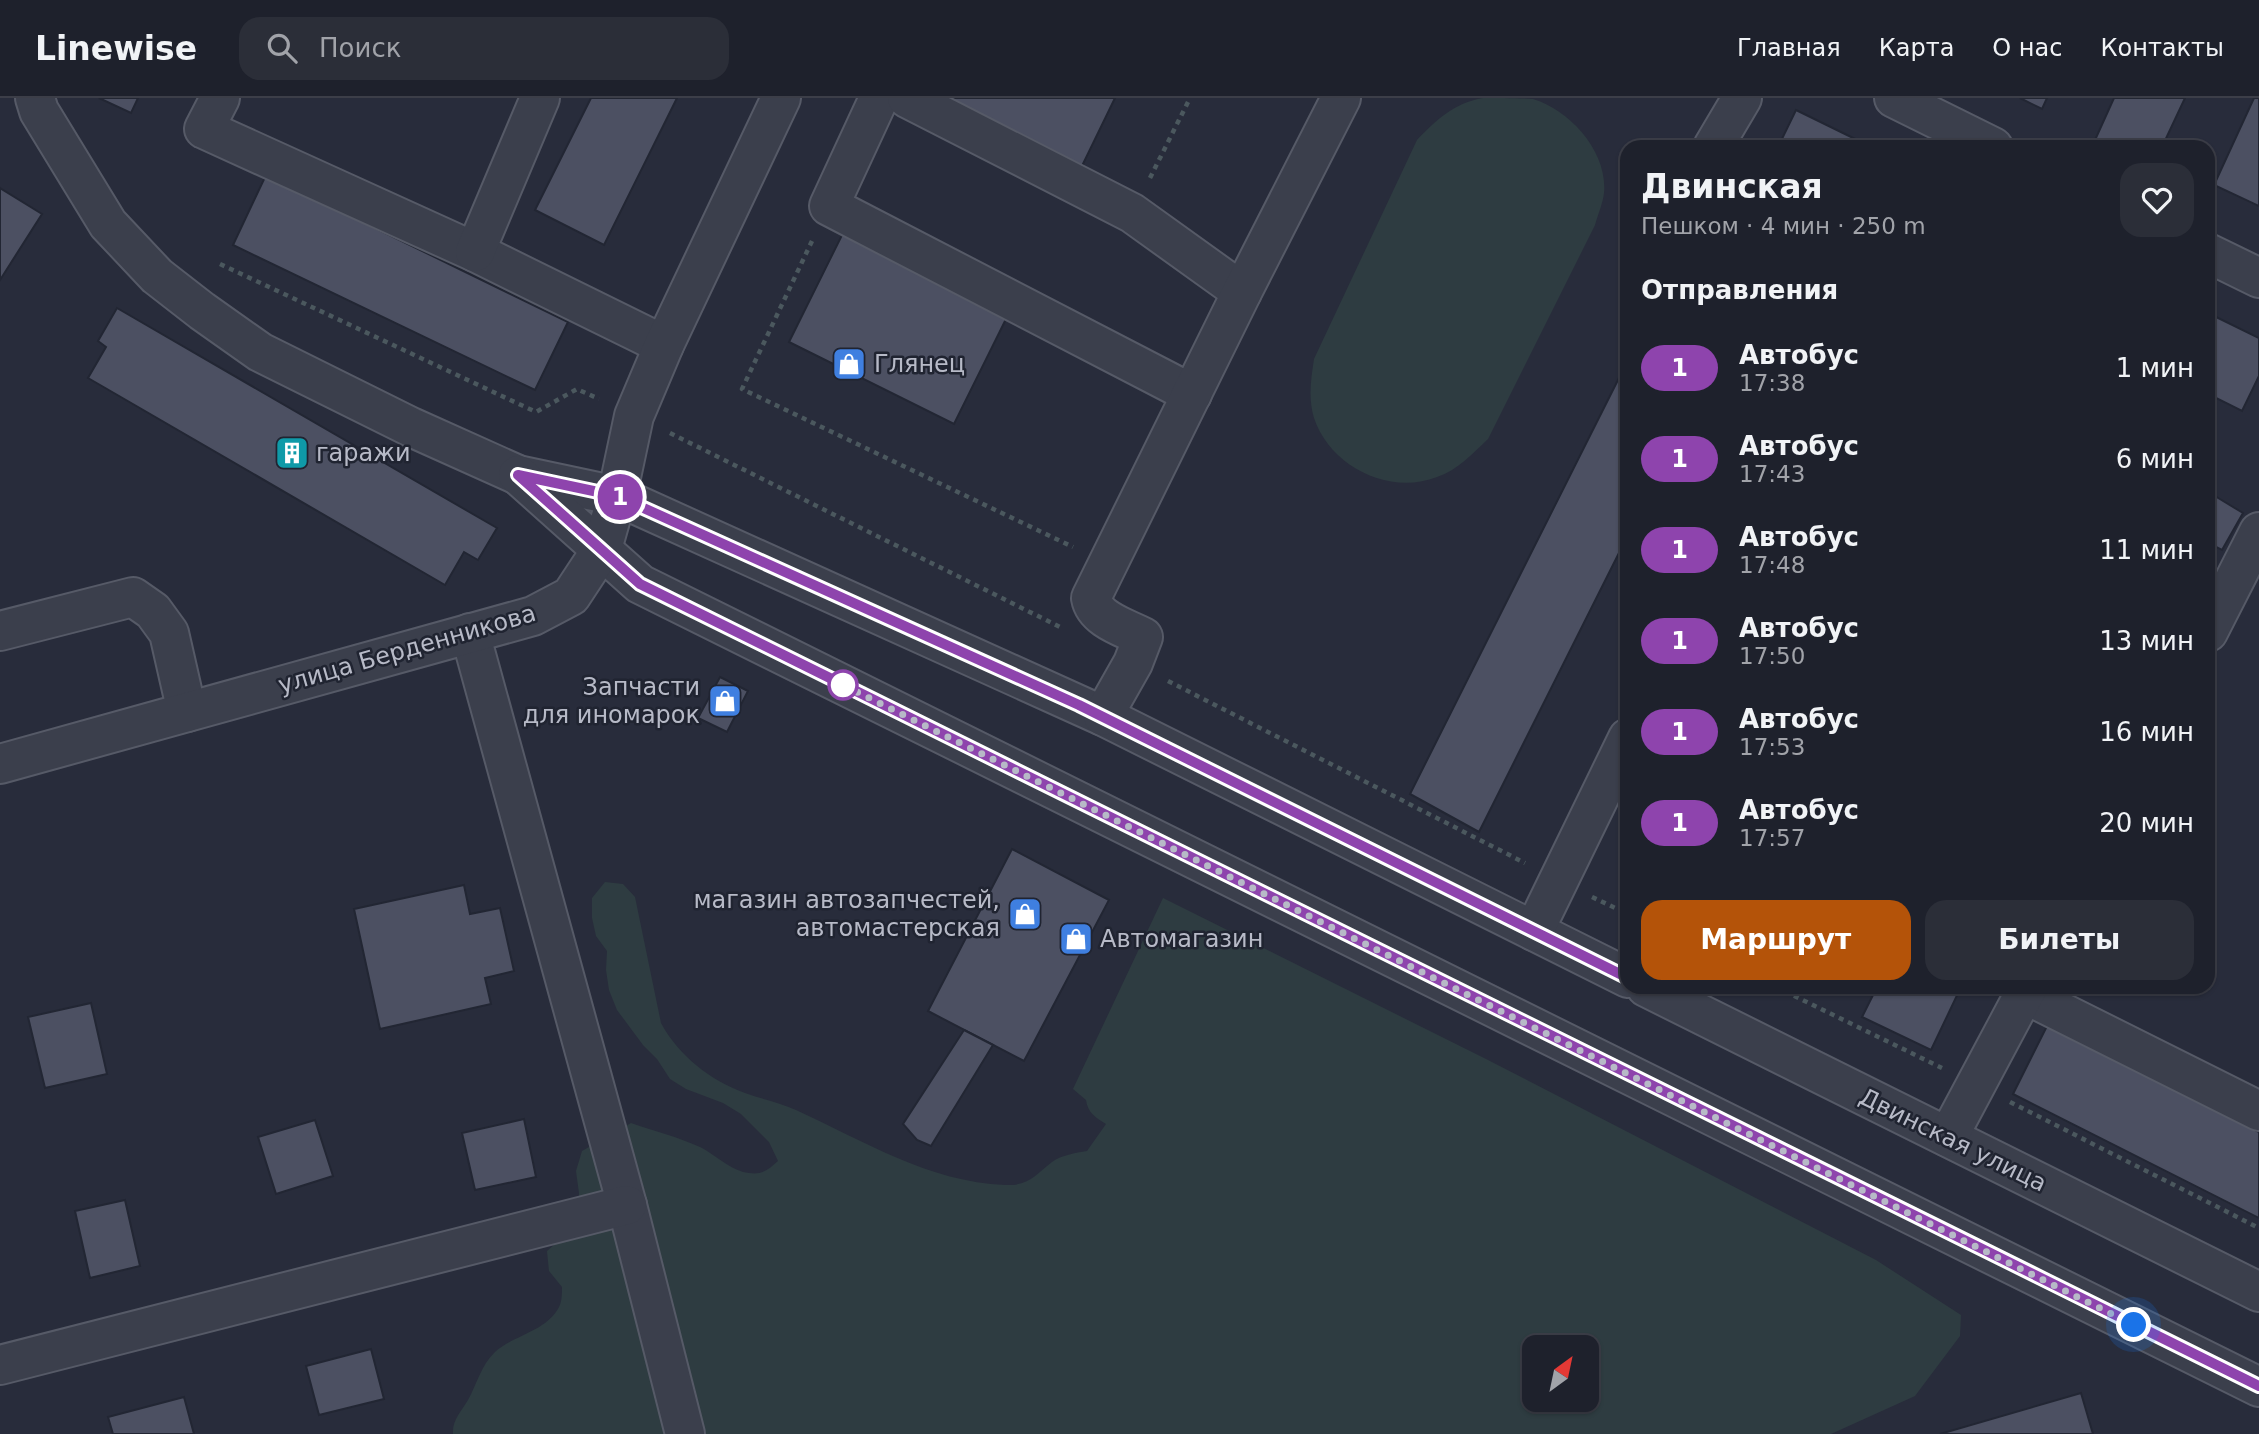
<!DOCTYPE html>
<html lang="ru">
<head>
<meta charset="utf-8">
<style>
	body { margin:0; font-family:"DejaVu Sans",sans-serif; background:#2b2e38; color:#f1f3f6; height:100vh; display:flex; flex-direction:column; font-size:26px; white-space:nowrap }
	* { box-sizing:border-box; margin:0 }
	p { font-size:23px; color:#a1a3a9 }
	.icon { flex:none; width:38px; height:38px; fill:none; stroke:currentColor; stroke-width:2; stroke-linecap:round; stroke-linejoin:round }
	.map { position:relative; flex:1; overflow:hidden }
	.drawer { position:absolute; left:1620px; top:42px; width:595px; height:854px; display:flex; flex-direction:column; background:#1e212c; border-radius:21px; box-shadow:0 2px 5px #0004,0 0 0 2px #3c3e48 }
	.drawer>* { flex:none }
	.badge { padding:0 14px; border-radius:23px; font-size:24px; line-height:46px }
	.needle { width:46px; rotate:33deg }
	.fabs { position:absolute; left:1522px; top:1237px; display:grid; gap:14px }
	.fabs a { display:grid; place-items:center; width:77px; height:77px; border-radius:14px; background:#1e212c; box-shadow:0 2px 5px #0004,0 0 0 2px #3c3e48; font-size:35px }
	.you { position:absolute; width:35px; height:35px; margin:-18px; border:5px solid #fff; border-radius:50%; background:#1a73e8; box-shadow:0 0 0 10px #1a73e833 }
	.map>.badge { position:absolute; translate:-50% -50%; box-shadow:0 0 0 4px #fff }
	h2 { padding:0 21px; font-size:26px; line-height:63px }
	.round { display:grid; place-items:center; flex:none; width:74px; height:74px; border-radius:21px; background:#2b2e38 }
	.overview { display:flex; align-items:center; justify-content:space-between; height:119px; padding:0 21px }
	h1 { font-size:33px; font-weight:700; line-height:52px }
	.button { display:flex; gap:14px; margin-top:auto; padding:14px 21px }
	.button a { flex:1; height:80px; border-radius:21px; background:#b45309; color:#fff; font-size:28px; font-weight:700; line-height:80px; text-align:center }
	.button a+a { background:#2b2e38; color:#f1f3f6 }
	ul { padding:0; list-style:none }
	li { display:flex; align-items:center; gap:21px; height:91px; padding:0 21px }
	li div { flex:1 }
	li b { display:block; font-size:26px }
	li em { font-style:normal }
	li .badge { min-width:77px; font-weight:700; text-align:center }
	header { display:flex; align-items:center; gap:42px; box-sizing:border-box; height:98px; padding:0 35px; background:#1e212c; border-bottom:2px solid #3c3e48 }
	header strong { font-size:33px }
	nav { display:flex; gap:38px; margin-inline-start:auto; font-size:24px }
	.search { width:490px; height:63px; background:#2b2e38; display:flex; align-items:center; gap:18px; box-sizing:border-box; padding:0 24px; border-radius:21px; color:#a1a3a9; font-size:26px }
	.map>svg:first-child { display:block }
</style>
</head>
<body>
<header>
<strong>Linewise</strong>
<div class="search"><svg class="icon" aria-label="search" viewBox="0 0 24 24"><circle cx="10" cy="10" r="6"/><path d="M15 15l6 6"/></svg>Поиск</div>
<nav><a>Главная</a><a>Карта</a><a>О нас</a><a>Контакты</a></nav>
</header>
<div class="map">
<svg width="2259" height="1336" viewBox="0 0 2259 1336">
	<rect width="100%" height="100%" fill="#282c3b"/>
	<!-- green -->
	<g fill="#2e3c41" fill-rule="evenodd">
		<path d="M1483 0C1498 0 1518 0 1533 1 1570 12 1608 54 1604 95 1603 105 1598 116 1595 127L1488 341C1472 356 1458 372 1437 379 1389 398 1330 368 1314 320 1308 300 1311 281 1314 261L1417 42C1436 22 1454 5 1483 0Z"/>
		<path d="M605 784 623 786 635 799 661 925C678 957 711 983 745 995 762 1001 780 1005 796 1012 864 1043 929 1084 1005 1087 1029 1088 1035 1077 1052 1064 1062 1057 1075 1055 1087 1053L1106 1026C1095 1019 1088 1015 1086 1002L1073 991 1163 800 1486 961 1876 1162 1961 1217 1960 1238 1915 1298 1831 1336H453C452 1322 461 1314 468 1302 477 1286 481 1267 495 1254 514 1237 544 1234 558 1211 562 1205 562 1196 562 1189L549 1173 547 1153 578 1126 579 1095 576 1073 582 1053 631 1025C654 1033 678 1039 700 1049 716 1057 731 1073 749 1075 763 1077 769 1071 778 1063L769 1044 741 1016 723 1005 686 991 670 981 657 961 643 947 617 912 609 892 606 872 607 853 596 838 592 820V800ZM1535 1250H1587V1302H1535Z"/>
	</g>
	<!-- building -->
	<g fill="#4c5062" stroke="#222633" stroke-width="2">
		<path d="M99 0H138L131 15Z"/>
		<path d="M591 0H677L604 147 535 112Z"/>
		<path d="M944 0H1115L1082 68Z"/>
		<path d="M2020 0H2047L2042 11Z"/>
		<path d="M2114 0H2185L2162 49H2111L2095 42Z"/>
		<path d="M2254 0H2259V108L2214 87Z"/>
		<path d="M1796 12 1847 37 1872 49H1778Z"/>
		<path d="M266 77 568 224 535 292 233 147Z"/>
		<path d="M0 90 42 116 0 182Z"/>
		<path d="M844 133 1009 215 954 326 789 244Z"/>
		<path d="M117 210 497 430 478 462 464 454 445 487 88 280 106 249 98 243Z"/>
		<path d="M2208 215 2259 240V278L2242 313 2208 296Z"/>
		<path d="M1628 262V437L1479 734 1410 696Z"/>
		<path d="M2210 395 2243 415 2222 452 2208 445Z"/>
		<path d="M720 579 748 593 727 634 698 620Z"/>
		<path d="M1012 751 1109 802 1024 963 928 913Z"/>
		<path d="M464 787 470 816 500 810 514 873 485 880 491 906 380 931 354 811Z"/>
		<path d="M1877 889H1961L1931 952 1862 919Z"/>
		<path d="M91 905 107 976 45 990 28 919Z"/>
		<path d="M2047 928 2259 1034V1120L2013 996Z"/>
		<path d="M964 932 993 947 931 1048 917 1042 903 1026Z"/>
		<path d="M524 1021 536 1079 475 1092 462 1035Z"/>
		<path d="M315 1022 333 1078 276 1096 258 1039Z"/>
		<path d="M125 1102 140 1168 90 1180 75 1113Z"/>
		<path d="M371 1251 384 1301 319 1317 306 1268Z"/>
		<path d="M2081 1295 2093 1336H1940Z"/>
		<path d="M184 1299 194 1336H113L108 1319Z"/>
	</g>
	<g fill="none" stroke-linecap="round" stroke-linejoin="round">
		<defs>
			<g id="minor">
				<path d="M35 0 39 13 108 126 157 178 202 213 260 254 411 329 518 377 617 398 1103 618 1628 880"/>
				<path d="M220 0 204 31 475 154 664 247"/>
				<path d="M879 0 829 108 1192 296"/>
				<path d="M907 0 1132 115 1242 194"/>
				<path d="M1894 0 1993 49"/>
				<path d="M1713 49 1742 0"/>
				<path d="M475 154 540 0"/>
				<path d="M2208 155 2259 180"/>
				<path d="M518 377 640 486 2259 1289"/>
				<path d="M0 533 133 499 153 513 169 535 187 614"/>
				<path d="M2208 534 2259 434"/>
				<path d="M470 535 627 1107 685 1336"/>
				<path d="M1103 618 1133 565 1143 539C1126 530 1095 522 1091 500L1242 194 1341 0"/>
				<path d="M0 666 533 518 571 498 602 451 617 398 634 318 664 247 781 0"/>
				<path d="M1534 833 1628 640"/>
				<path d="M1646 889 2259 1194"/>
				<path d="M2025 896 2259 1013"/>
				<path d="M1948 1039 2028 889"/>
				<path d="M0 1267 627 1107"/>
			</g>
		</defs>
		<!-- minor casing -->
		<use href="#minor" stroke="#565a67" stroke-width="42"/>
		<!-- path -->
		<g stroke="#4b585e" stroke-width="4.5" stroke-dasharray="5 5" stroke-linecap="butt">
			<path d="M1150 80 1190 0"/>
			<path d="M812 143 742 291 1073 449"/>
			<path d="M220 166 536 314 577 291 599 301"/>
			<path d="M670 335 1060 529"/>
			<path d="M1168 583 1525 765"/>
			<path d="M1592 799 1628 816"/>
			<path d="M1776 889 1942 970"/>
			<path d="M2010 1004 2259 1130"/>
		</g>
		<!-- minor -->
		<use href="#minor" stroke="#3b3f4c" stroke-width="38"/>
	</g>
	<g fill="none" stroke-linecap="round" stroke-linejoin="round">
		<defs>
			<path id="line" d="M1628 880 1079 607 617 398 518 377 640 486 2259 1288"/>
		</defs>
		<!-- line casing -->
		<use href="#line" stroke="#fff" stroke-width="16"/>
		<!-- line -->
		<use href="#line" stroke="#8e44ad" stroke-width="10"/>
		<!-- walk -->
		<path stroke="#b7bac7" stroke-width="7" stroke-dasharray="0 12.6" d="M843 587 839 585 2134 1227"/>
	</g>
	<!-- icons -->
	<defs>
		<symbol id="shop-square" viewBox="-11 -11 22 22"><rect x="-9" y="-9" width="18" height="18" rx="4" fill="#3f7fe0" stroke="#202431"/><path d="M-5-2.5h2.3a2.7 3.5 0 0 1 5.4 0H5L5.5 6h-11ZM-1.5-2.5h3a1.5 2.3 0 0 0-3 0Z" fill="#fff"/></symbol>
		<symbol id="building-square" viewBox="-11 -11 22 22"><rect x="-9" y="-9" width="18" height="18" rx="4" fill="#0f9aa8" stroke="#202431"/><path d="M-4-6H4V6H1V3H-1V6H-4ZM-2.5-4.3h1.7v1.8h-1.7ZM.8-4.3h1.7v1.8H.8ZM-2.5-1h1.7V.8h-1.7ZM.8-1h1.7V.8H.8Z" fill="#fff"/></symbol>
	</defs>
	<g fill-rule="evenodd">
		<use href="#shop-square" x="830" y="247" width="38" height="38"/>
		<use href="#building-square" x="273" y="336" width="38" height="38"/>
		<use href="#shop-square" x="706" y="584" width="38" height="38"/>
		<use href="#shop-square" x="1006" y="797" width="38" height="38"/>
		<use href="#shop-square" x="1057" y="822" width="38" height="38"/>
	</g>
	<!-- markers -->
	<circle fill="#fff" stroke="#8e44ad" stroke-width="3.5" cx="843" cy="587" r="14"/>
	<g text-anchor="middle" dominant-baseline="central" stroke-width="5" stroke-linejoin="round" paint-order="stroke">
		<!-- poi labels -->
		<g font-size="24" fill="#b7bac7" stroke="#202431" text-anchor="start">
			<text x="874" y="266">Глянец</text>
			<text x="316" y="355">гаражи</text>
			<text x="700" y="589" text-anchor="end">Запчасти<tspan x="700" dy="28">для иномарок</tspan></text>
			<text x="1000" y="802" text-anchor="end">магазин автозапчестей,<tspan x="1000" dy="28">автомастерская</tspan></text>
			<text x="1100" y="841">Автомагазин</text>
		</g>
		<!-- street labels -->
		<g font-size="24" fill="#b7bac7" stroke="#202431">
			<text transform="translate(407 551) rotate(-16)">улица Берденникова</text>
			<text transform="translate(1953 1042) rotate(26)">Двинская улица</text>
		</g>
	</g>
</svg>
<div class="fabs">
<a><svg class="needle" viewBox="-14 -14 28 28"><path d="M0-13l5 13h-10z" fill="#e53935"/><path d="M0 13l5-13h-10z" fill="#a1a3a9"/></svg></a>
</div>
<div class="you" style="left:2134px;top:1227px"></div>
<b class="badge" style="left:620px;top:399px;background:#8e44ad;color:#fff">1</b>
<section class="drawer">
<div class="overview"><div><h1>Двинская</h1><p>Пешком · 4 мин · 250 m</p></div><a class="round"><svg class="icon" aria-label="heart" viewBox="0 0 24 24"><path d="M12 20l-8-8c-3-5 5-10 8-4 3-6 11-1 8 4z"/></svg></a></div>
<h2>Отправления</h2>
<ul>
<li><span class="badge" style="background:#8e44ad;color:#fff">1</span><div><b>Автобус</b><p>17:38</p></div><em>1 мин</em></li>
<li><span class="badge" style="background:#8e44ad;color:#fff">1</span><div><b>Автобус</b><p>17:43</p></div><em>6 мин</em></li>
<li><span class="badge" style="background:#8e44ad;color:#fff">1</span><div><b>Автобус</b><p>17:48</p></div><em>11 мин</em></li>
<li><span class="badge" style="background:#8e44ad;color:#fff">1</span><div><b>Автобус</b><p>17:50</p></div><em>13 мин</em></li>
<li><span class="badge" style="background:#8e44ad;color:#fff">1</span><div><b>Автобус</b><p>17:53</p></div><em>16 мин</em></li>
<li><span class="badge" style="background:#8e44ad;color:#fff">1</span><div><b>Автобус</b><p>17:57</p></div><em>20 мин</em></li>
</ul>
<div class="button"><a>Маршрут</a><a>Билеты</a></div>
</section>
</div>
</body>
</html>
